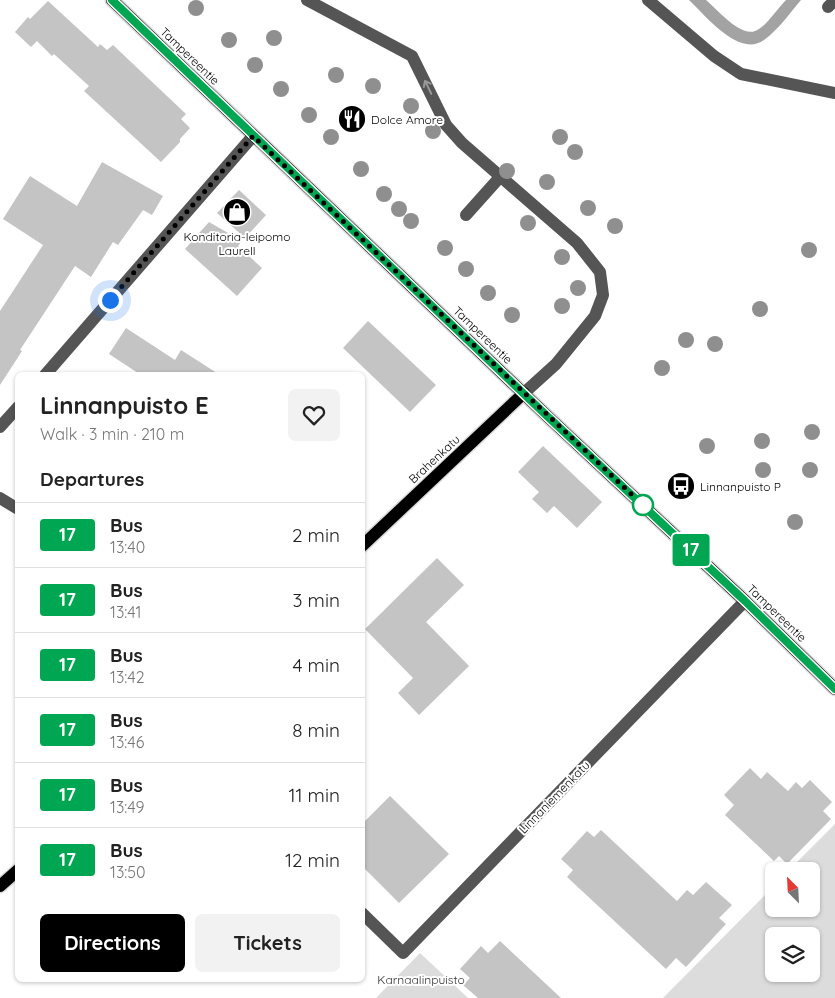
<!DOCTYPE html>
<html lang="en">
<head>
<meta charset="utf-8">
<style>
	body { margin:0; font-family:Quicksand,sans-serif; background:#f2f2f2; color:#222; height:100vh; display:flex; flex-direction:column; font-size:19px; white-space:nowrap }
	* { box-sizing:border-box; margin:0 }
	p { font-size:16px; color:#767676 }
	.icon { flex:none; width:28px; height:28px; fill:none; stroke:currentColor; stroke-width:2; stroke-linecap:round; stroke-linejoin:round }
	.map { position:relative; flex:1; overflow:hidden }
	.panel { position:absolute; left:15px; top:372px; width:350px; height:610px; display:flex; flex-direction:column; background:#fff; border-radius:8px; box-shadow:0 1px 4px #0004 }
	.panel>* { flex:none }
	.badge { padding:0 10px; border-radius:4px; font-size:18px; line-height:32px }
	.needle { width:32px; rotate:336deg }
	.tools { position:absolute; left:765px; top:862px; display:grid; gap:10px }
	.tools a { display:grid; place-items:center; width:55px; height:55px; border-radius:8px; background:#fff; box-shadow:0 1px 4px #0004; font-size:25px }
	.you { position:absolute; width:25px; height:25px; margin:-12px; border:4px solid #fff; border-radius:50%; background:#1a73e8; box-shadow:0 0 0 8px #1a73e833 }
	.map>.badge { position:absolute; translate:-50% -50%; box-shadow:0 0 0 2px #fff }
	h2 { padding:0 25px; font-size:19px; line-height:45px }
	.round { display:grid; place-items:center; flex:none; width:52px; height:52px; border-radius:8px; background:#f2f2f2 }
	.head { display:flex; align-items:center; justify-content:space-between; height:85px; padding:0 25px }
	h1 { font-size:24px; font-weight:700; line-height:38px }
	.action { display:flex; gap:10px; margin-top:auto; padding:10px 25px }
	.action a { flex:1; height:58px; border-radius:8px; background:#000; color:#fff; font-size:20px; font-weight:700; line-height:58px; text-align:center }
	.action a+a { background:#f2f2f2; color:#222 }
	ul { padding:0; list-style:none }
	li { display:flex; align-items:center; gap:15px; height:65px; padding:0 25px; border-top:1px solid #e0e0e0 }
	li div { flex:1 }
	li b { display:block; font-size:19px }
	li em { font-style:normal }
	li .badge { min-width:55px; font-weight:700; text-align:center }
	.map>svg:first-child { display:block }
</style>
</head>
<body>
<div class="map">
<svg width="835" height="998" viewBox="0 0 835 998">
	<rect width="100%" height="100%" fill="#fff"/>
	<!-- green -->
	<g fill="#dcdcdc" fill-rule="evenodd">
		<path d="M835 824V998H663L774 886V909H811V871H788ZM774 936H811V974H774Z"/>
		<path d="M420 953 468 998H376Z"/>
	</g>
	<!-- water -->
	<path fill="#a3a3a3" d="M689 0H706C717 9 740 37 755 31 765 28 778 8 786 0H801C790 13 778 30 764 40 739 58 706 16 689 0Z"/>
	<!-- building -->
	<g fill="#c4c4c4">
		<path d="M48 1 98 47 100 44 107 50 113 45 186 114 181 119 190 128 180 139V142L161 162 84 91 89 86 54 54 52 56 37 41 31 47 15 32 28 17 30 19Z"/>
		<path d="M102 162 163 196 152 215 143 210 118 245 113 242 91 277 75 266 20 350 22 351 0 385V311L43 245 3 219 30 176 77 206Z"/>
		<path d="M239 190 266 215 245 238 217 213Z"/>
		<path d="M209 222 242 241 238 246 262 268 237 296 185 249Z"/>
		<path d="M368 321 436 385 410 412 343 348Z"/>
		<path d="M126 328 175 360 181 350 220 375H141L109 354Z"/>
		<path d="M543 446 602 502 577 528 554 506 547 513 532 499 539 492 518 472Z"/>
		<path d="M437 558 464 585 426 622 469 666 419 715 398 693 413 678 365 629Z"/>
		<path d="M750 768 761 779 767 772 788 791 796 782 802 788 810 780 832 802 823 811 831 819 787 864 779 856 774 861 725 815 734 805 724 795Z"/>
		<path d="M390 796 449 854 399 903 362 866V824Z"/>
		<path d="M601 830 677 901 687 890 693 895 706 882 732 905 719 918 726 924 686 967 676 958 666 969 567 877 573 870 561 859 587 831 594 837Z"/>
		<path d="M500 941 561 998H478L463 985 470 978 460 969 481 946 488 953Z"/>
	</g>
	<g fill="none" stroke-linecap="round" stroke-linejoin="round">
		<defs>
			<g id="major">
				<path d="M112 0 546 415 745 601 835 689"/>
				<path d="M362 546 524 393"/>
				<path d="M0 886 18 870"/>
			</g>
		</defs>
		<!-- major casing -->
		<use href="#major" stroke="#dbdbdb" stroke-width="15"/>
		<!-- minor -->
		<g stroke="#555" stroke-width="12">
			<path d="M307 0 412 56 446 125 462 143 577 243 600 272 603 295 595 316 556 364 524 393"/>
			<path d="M648 0 714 56 741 74 835 93"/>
			<path d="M828 7 835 0"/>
			<path d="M466 215 500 177"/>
			<path d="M45 375 253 136"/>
			<path d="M0 427 18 407"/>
			<path d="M0 498 18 509"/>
			<path d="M362 913 403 953 745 601"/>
		</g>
		<!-- major -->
		<use href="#major" stroke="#000" stroke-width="12"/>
	</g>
	<!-- trees -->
	<g fill="#8f8f8f">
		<circle cx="196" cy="8" r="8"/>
		<circle cx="274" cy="38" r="8"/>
		<circle cx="229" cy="40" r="8"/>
		<circle cx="255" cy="65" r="8"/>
		<circle cx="336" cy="75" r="8"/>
		<circle cx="373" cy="86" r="8"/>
		<circle cx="281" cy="89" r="8"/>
		<circle cx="411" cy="106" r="8"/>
		<circle cx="309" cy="115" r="8"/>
		<circle cx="433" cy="131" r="8"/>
		<circle cx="331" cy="137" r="8"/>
		<circle cx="560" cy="137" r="8"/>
		<circle cx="575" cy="152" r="8"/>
		<circle cx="361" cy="169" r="8"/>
		<circle cx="507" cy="171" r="8"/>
		<circle cx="547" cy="182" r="8"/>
		<circle cx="384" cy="194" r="8"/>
		<circle cx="588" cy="208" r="8"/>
		<circle cx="399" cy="209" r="8"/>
		<circle cx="411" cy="221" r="8"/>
		<circle cx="528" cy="223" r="8"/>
		<circle cx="615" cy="226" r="8"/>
		<circle cx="445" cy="248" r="8"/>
		<circle cx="809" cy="250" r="8"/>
		<circle cx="562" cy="257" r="8"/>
		<circle cx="466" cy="269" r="8"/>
		<circle cx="578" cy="288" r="8"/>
		<circle cx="488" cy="293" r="8"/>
		<circle cx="562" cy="306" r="8"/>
		<circle cx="760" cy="309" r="8"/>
		<circle cx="512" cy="315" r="8"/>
		<circle cx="686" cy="340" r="8"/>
		<circle cx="715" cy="344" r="8"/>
		<circle cx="662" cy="368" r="8"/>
		<circle cx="812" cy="432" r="8"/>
		<circle cx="762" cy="441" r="8"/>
		<circle cx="707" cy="446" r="8"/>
		<circle cx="763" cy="470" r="8"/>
		<circle cx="810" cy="470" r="8"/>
		<circle cx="795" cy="522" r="8"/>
	</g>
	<!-- one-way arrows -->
	<defs><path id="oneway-shaft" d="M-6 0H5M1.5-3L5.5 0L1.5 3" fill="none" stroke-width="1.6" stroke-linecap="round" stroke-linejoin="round" transform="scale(1.25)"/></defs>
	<use stroke="#999" href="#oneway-shaft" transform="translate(428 87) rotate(-116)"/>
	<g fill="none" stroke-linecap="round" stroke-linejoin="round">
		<defs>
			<path id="line" d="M112 0 546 415 745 601 835 689"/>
		</defs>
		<!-- line casing -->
		<use href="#line" stroke="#fff" stroke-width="11"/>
		<!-- line -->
		<use href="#line" stroke="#00a651" stroke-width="8"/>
		<!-- walk -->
		<path stroke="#000" stroke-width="5" stroke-dasharray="0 9" d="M110 300 253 136 646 508 643 505"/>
	</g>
	<!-- icons -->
	<defs>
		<symbol id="restaurant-disc" viewBox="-11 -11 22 22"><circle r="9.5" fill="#000" stroke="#fff"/><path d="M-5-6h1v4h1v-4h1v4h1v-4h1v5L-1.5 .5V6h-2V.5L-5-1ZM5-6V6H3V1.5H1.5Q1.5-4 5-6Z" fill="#fff"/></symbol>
		<symbol id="shop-disc" viewBox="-11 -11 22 22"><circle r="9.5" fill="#000" stroke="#fff"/><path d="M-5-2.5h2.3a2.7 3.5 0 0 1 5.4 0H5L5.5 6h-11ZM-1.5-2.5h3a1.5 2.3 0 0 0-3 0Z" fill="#fff"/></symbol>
		<symbol id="bus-disc" viewBox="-11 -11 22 22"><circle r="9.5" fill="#000" stroke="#fff"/><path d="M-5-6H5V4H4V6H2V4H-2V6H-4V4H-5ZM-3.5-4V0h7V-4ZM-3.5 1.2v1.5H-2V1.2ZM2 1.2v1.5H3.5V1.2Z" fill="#fff"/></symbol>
	</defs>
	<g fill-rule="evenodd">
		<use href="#restaurant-disc" x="336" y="103" width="32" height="32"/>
		<use href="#shop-disc" x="221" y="196" width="32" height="32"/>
		<use href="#bus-disc" x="665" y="470" width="32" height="32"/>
	</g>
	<!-- markers -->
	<circle fill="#fff" stroke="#00a651" stroke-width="2.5" cx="643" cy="505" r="10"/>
	<g text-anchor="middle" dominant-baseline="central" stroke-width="4" stroke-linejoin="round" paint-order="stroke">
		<!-- street labels -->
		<g font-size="12" fill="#000" stroke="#fff">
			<text transform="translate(190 56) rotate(44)">Tampereentie</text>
			<text transform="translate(483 335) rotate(44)">Tampereentie</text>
			<text transform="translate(434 459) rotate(-43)">Brahenkatu</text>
			<text transform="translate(777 613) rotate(44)">Tampereentie</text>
			<text transform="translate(554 797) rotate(-46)">Linnaniemenkatu</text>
		</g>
		<!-- poi labels -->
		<g font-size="12" fill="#000" stroke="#fff" text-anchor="start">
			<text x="371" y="119">Dolce Amore</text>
			<text x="237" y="236" text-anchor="middle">Konditoria-leipomo<tspan x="237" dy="14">Laurell</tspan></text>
			<text x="700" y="486">Linnanpuisto P</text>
		</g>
		<!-- park labels -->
		<g font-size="12" fill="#333" stroke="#fff">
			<text x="421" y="979">Karnaalinpuisto</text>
		</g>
	</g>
</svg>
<div class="tools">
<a><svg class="needle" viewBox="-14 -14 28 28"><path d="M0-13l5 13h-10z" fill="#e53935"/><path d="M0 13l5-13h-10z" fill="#767676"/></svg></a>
<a><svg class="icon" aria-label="layers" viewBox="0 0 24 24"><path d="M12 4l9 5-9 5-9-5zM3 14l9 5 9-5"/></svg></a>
</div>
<div class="you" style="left:110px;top:300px"></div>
<b class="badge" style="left:691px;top:550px;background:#00a651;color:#fff">17</b>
<section class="panel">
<div class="head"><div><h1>Linnanpuisto E</h1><p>Walk · 3 min · 210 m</p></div><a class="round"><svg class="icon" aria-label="heart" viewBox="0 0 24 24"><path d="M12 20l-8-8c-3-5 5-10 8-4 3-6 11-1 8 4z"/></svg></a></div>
<h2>Departures</h2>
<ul>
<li><span class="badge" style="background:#00a651;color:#fff">17</span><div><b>Bus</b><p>13:40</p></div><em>2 min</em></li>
<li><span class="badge" style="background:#00a651;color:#fff">17</span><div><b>Bus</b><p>13:41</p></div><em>3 min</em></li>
<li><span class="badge" style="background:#00a651;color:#fff">17</span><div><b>Bus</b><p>13:42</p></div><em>4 min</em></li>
<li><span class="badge" style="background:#00a651;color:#fff">17</span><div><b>Bus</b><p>13:46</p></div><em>8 min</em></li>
<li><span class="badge" style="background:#00a651;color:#fff">17</span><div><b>Bus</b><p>13:49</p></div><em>11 min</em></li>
<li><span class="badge" style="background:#00a651;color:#fff">17</span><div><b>Bus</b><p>13:50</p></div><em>12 min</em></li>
</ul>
<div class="action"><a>Directions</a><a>Tickets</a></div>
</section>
</div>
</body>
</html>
